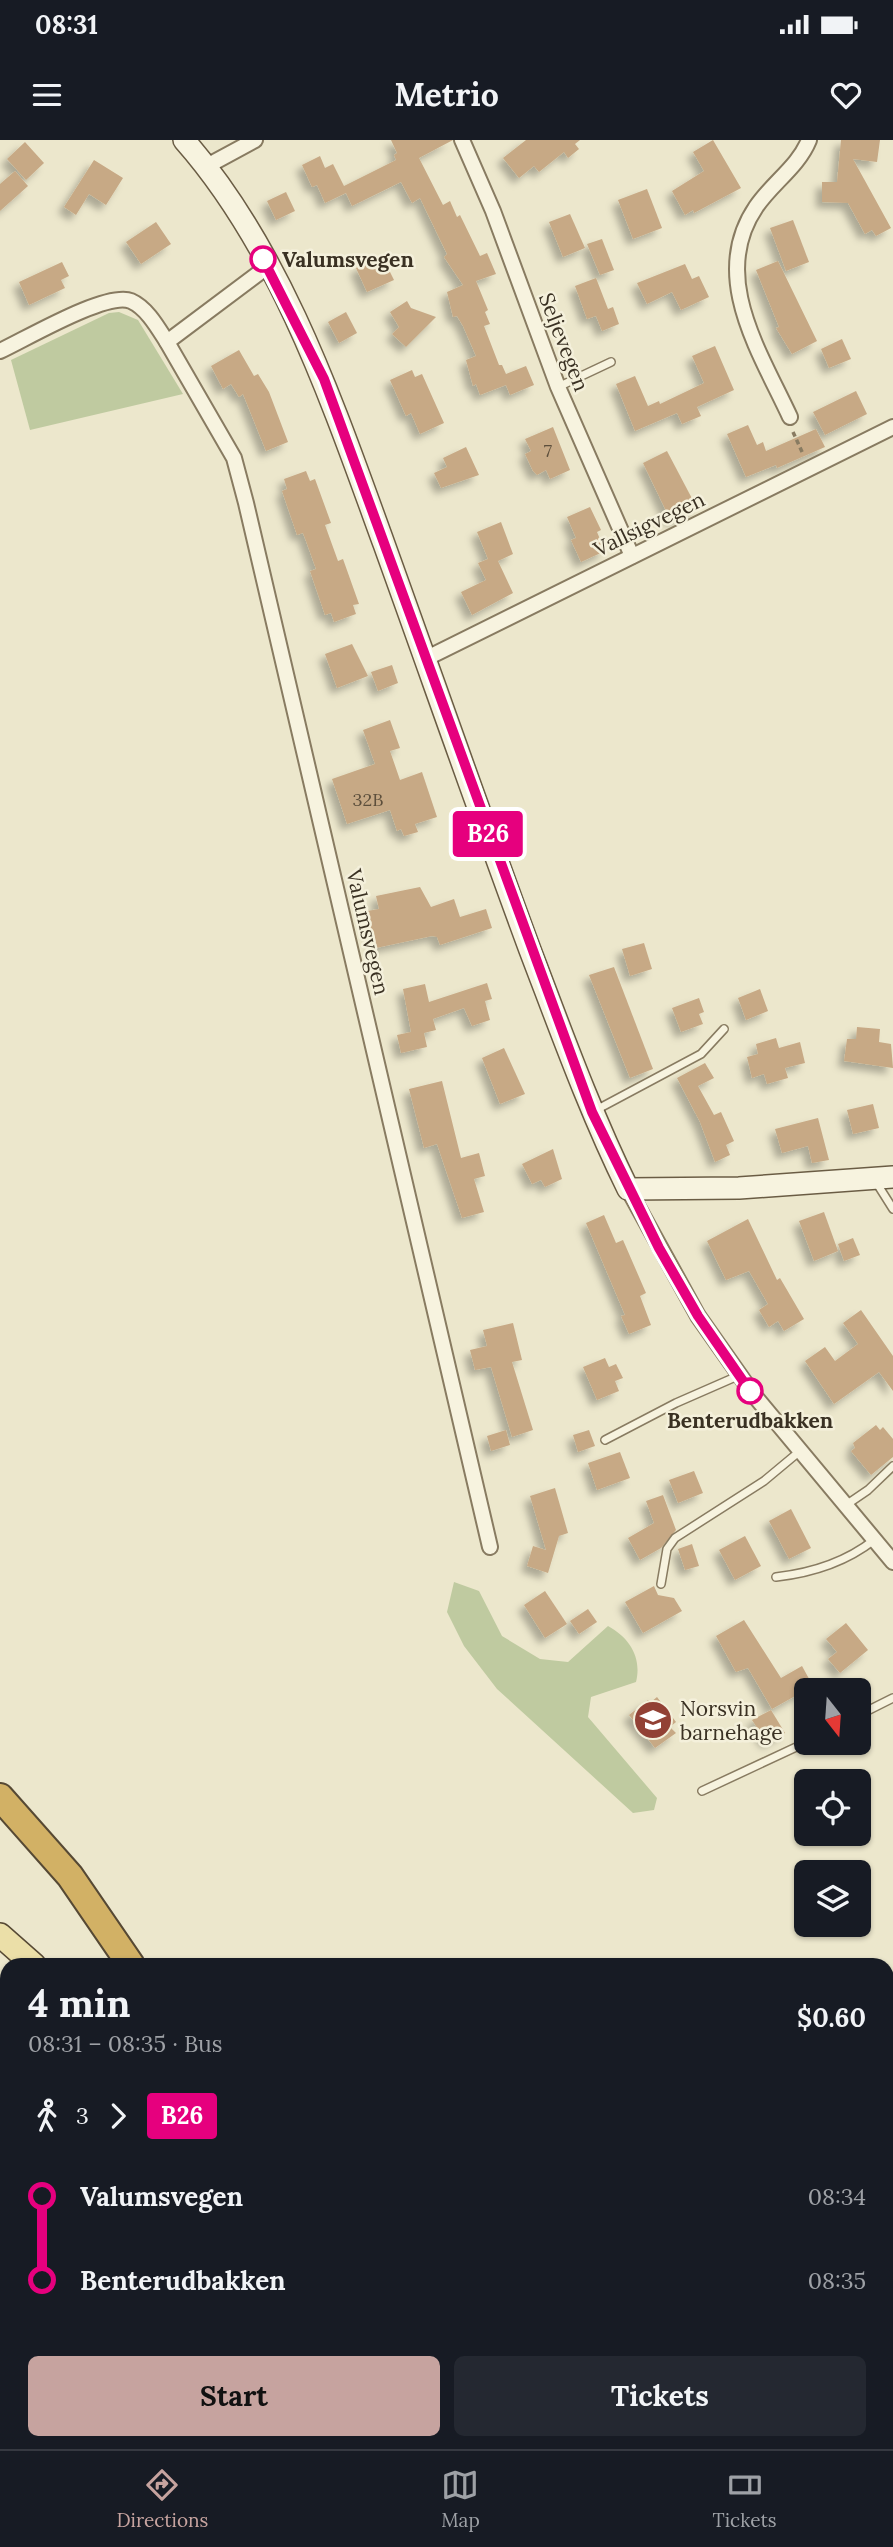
<!DOCTYPE html>
<html lang="en">
<head>
<meta charset="utf-8">
<style>
	body { margin:0; font-family:Lora,serif; background:#242831; color:#f1f3f6; height:100vh; display:flex; flex-direction:column; font-size:26px; white-space:nowrap }
	* { box-sizing:border-box; margin:0 }
	p { font-size:23px; color:#9ea1a6 }
	.icon { flex:none; width:38px; height:38px; fill:none; stroke:currentColor; stroke-width:2; stroke-linecap:round; stroke-linejoin:round }
	.map { position:relative; flex:1; overflow:hidden }
	.details { position:absolute; left:0px; top:1818px; width:894px; height:492px; display:flex; flex-direction:column; background:#171b24; border-radius:21px 21px 0 0; box-shadow:0 2px 5px #0004 }
	.details>* { flex:none }
	.badge { padding:0 14px; border-radius:5px; font-size:24px; line-height:46px }
	.needle { width:46px; rotate:163deg }
	.fabs { position:absolute; left:794px; top:1538px; display:grid; gap:14px }
	.fabs a { display:grid; place-items:center; width:77px; height:77px; border-radius:10px; background:#171b24; box-shadow:0 2px 5px #0004; font-size:35px }
	.map>.badge { position:absolute; translate:-50% -50%; box-shadow:0 0 0 4px #fff }
	.legs { display:flex; align-items:center; gap:10px; height:77px; padding:0 28px; font-size:23px }
	.legs p { margin-inline-start:auto }
	.overview { display:flex; align-items:center; justify-content:space-between; height:119px; padding:0 28px }
	h1 { font-size:38px; font-weight:700; line-height:52px }
	.primary-button { display:flex; gap:14px; margin-top:auto; padding:14px 28px }
	.primary-button a { flex:1; height:80px; border-radius:10px; background:#c6a39f; color:#111; font-size:28px; font-weight:700; line-height:80px; text-align:center }
	.primary-button a+a { background:#242831; color:#f1f3f6 }
	ul { padding:0 28px; list-style:none }
	li { display:flex; align-items:center; gap:24px; height:84px; font-size:26px }
	li i { display:grid; place-items:center; width:10px; height:100%; margin:0 9px; background:currentColor }
	li i::after { content:''; width:18px; height:18px; margin:-9px; border:5px solid; border-radius:50%; background:#171b24 }
	li p { margin-inline-start:auto }
	li:first-child i { background:linear-gradient(#0000 50%,currentColor 0) }
	li:last-child i { background:linear-gradient(currentColor 50%,#0000 0) }
	.status { display:flex; justify-content:space-between; align-items:center; height:49px; padding:0 35px; background:#171b24; direction:ltr }
	.status svg { height:19px; fill:currentColor }
	header { display:flex; justify-content:space-between; align-items:center; height:91px; padding:0 28px; background:#171b24; font-size:32px; font-weight:700 }
	.menu { display:flex; justify-content:space-around; align-items:center; height:98px; border-top:2px solid #363941; background:#171b24; font-size:19px; color:#9ea1a6 }
	.menu a { display:grid; justify-items:center; gap:4px }
	.menu .on { color:#c6a39f }
	.map>svg:first-child { display:block }
</style>
</head>
<body>
<div class="status"><b>08:31</b><svg viewBox="0 0 49 12"><path d="M0 12V9h3v3zM5 12V6h3v6zM10 12V3h3v9zM15 12V0h3v12zM26 1h20v11H26zM47 4h2v5h-2z"/></svg></div>
<header><svg class="icon" aria-label="menu" viewBox="0 0 24 24"><path d="M4 6h16M4 12h16M4 18h16"/></svg>Metrio<svg class="icon" aria-label="heart" viewBox="0 0 24 24"><path d="M12 20l-8-8c-3-5 5-10 8-4 3-6 11-1 8 4z"/></svg></header>
<div class="map">
<svg width="893" height="2309" viewBox="0 0 893 2309">
	<defs>
		<filter id="shadow"><feDropShadow dx="-6" dy="6" stdDeviation="3.5" flood-color="#0004"/></filter>
	</defs>
	<rect width="100%" height="100%" fill="#ece7cc"/>
	<!-- green -->
	<g fill="#bfcaa0">
		<path d="M119 172 138 180 183 254 30 290 11 220 109 173Z"/>
		<path d="M454 1442 479 1451 502 1496 540 1519 568 1522 608 1486C630 1498 642 1518 636 1542L591 1557 588 1577 657 1658 654 1670 633 1673 497 1549 464 1506 447 1472Z"/>
	</g>
	<!-- building -->
	<g fill="#c7a985" filter="url(#shadow)">
		<path d="M391 0H453L419 18 443 65 450 61 457 77 460 75 480 116 487 113 496 134 476 141 488 170 485 172 490 184 484 186 499 225H502L506 234 526 226 534 245 510 255 506 245 480 255 476 244 473 246 466 220 476 216 463 186 457 176 453 177 447 152 463 145 444 117 447 114 420 58 412 63 401 42 352 66 346 53 325 63 317 45 312 47 302 25 320 16 325 28 333 24 344 46 396 20 394 15 397 13Z"/>
		<path d="M526 0H580L575 4 579 9 568 18 564 12 539 32 534 26 519 38 503 18Z"/>
		<path d="M713 0 741 48 694 73 693 70 685 75 672 51 704 31 693 12Z"/>
		<path d="M841 0H880L877 22 853 19 891 88 876 96 872 90 865 94 848 63 822 62V42H837Z"/>
		<path d="M25 2 44 23 26 40 7 19Z"/>
		<path d="M94 20 123 38 106 65 89 54 76 75 64 67Z"/>
		<path d="M15 31 28 46 0 71V44Z"/>
		<path d="M647 49 662 88 633 99 618 60Z"/>
		<path d="M286 52 295 71 276 80 267 61Z"/>
		<path d="M570 74 585 108 563 117 549 82Z"/>
		<path d="M793 80 809 122 786 131 770 88Z"/>
		<path d="M156 82 171 104 141 124 126 102Z"/>
		<path d="M602 99 614 130 600 135 587 104Z"/>
		<path d="M379 118 382 125 386 124 394 140 367 152 356 128Z"/>
		<path d="M778 121 817 201 792 214 776 188 779 187 756 130Z"/>
		<path d="M62 122 69 136 61 140 65 148 29 165 19 142Z"/>
		<path d="M685 124 692 139 699 136 709 157 681 170 672 152 647 164 637 143Z"/>
		<path d="M596 138 608 169 613 167 619 184 602 191 596 176 587 179 575 146Z"/>
		<path d="M407 161 411 168 436 177 406 207 392 194 399 187 390 172Z"/>
		<path d="M346 172 357 193 339 203 328 182Z"/>
		<path d="M842 199 851 219 829 228 821 209Z"/>
		<path d="M715 206 734 250 697 267 701 276 682 284 677 273 635 291 616 244 635 236 648 266 659 261 660 264 704 243 692 216Z"/>
		<path d="M239 210 254 236 258 234 269 252 288 302 266 311 243 254 239 257 231 244 223 249 211 226Z"/>
		<path d="M412 230 415 237 422 234 444 283 420 294 411 273 406 276 390 240Z"/>
		<path d="M856 251 867 274 825 295 813 272Z"/>
		<path d="M748 285 757 305 763 302 766 311 816 289 825 307 777 328 776 325 746 337 727 294Z"/>
		<path d="M553 287 570 330 550 339 546 330 537 335 533 331 525 314 531 311 525 299Z"/>
		<path d="M466 307 479 335 441 348 434 333 447 327 443 318Z"/>
		<path d="M667 311 697 368 671 381 643 323Z"/>
		<path d="M306 331 310 341 315 339 331 383 325 385 338 421 343 419 359 464 353 465 356 474 334 482 331 473 325 475 310 431 316 429 306 401 303 393 297 395 282 351 287 349 284 339Z"/>
		<path d="M590 367 601 390 597 392 605 411 581 422 571 400 576 398 567 377Z"/>
		<path d="M501 382 513 414 498 421 513 453 472 475 461 452 486 440 478 423 488 419 477 392Z"/>
		<path d="M352 504 368 536 337 548 325 514Z"/>
		<path d="M392 525 398 543 378 551 371 532Z"/>
		<path d="M390 580 400 608 390 611 400 640 422 632 437 677 415 684 418 692 404 696 401 689 397 691 390 670 347 684 332 639 375 624 363 590Z"/>
		<path d="M420 747 431 767 454 759 460 777 486 769 492 788 440 805 437 797 432 796 376 808 367 771 379 769 376 756Z"/>
		<path d="M644 803 652 829 630 836 622 809Z"/>
		<path d="M614 827 653 929 630 938 589 835Z"/>
		<path d="M487 843 492 859 485 861 490 880 472 886 464 868 433 879 436 890 424 893 427 907 401 913 397 895 411 892 403 849 425 844 429 862Z"/>
		<path d="M760 849 768 871 746 880 738 858Z"/>
		<path d="M699 858 704 872 699 874 703 884 681 892 672 868Z"/>
		<path d="M857 887 880 889 879 902 891 904 893 928 844 921 847 899H856Z"/>
		<path d="M776 898 779 908 800 902 805 923 785 928 788 938 767 944 764 934 752 938 747 917 758 914 756 904Z"/>
		<path d="M504 908 525 954 500 964 482 918Z"/>
		<path d="M705 923 714 938 698 946 714 975 721 972 734 1001 726 1005 730 1015 715 1022 700 982 677 938Z"/>
		<path d="M442 941 461 1018 479 1013 485 1036 474 1039 484 1072 462 1078 437 1004 424 1008 409 949Z"/>
		<path d="M873 964 879 988 853 994 847 970Z"/>
		<path d="M818 978 829 1020 812 1023 808 1006 782 1013 775 989Z"/>
		<path d="M553 1009 562 1039 545 1047 541 1040 532 1044 522 1024Z"/>
		<path d="M824 1072 838 1111 814 1121 799 1081Z"/>
		<path d="M604 1075 616 1103 623 1100 646 1153 640 1156 651 1185 629 1194 621 1176 625 1175 586 1083Z"/>
		<path d="M748 1079 777 1140 780 1138 804 1179 784 1191 778 1181 769 1187 759 1170 768 1164 749 1131 726 1140 707 1101Z"/>
		<path d="M853 1098 860 1115 844 1121 838 1104Z"/>
		<path d="M861 1170 893 1216V1251L879 1232 834 1264 805 1221 825 1207 835 1221 858 1204 843 1183Z"/>
		<path d="M513 1183 522 1220 512 1222 533 1290 512 1297 491 1227 475 1230 470 1210 487 1206 483 1190Z"/>
		<path d="M605 1218 609 1227 616 1224 623 1238 615 1241 619 1251 597 1260 583 1227Z"/>
		<path d="M876 1285 880 1290 883 1287 893 1299V1317L871 1335 851 1311 855 1308 853 1303Z"/>
		<path d="M506 1290 510 1305 491 1311 487 1296Z"/>
		<path d="M589 1290 595 1306 578 1312 573 1295Z"/>
		<path d="M620 1312 630 1338 597 1350 588 1323Z"/>
		<path d="M694 1331 703 1353 678 1363 669 1340Z"/>
		<path d="M555 1348 568 1393 559 1396 548 1433 527 1426 533 1406 546 1410 530 1356Z"/>
		<path d="M663 1355 676 1390 661 1408 640 1420 628 1398 654 1383 646 1361Z"/>
		<path d="M791 1369 811 1408 789 1419 769 1381Z"/>
		<path d="M745 1396 761 1426 735 1440 719 1410Z"/>
		<path d="M692 1404 699 1426 685 1430 678 1409Z"/>
		<path d="M654 1446 658 1455 674 1458 682 1471 643 1493 625 1462Z"/>
		<path d="M545 1451 567 1484 545 1498 524 1465Z"/>
		<path d="M588 1469 597 1482 579 1494 570 1481Z"/>
		<path d="M744 1480 781 1538 802 1526 813 1546 772 1569 748 1528 736 1532 716 1496Z"/>
		<path d="M846 1483 868 1510 840 1533 828 1519 837 1512 826 1499Z"/>
		<path d="M657 1557 676 1582 670 1587 676 1593 655 1608 629 1575 648 1560 651 1562Z"/>
		<path d="M771 1570 785 1593 767 1603 752 1580Z"/>
	</g>
	<g fill="none" stroke-linecap="round" stroke-linejoin="round">
		<defs>
			<g id="lane">
				<path d="M558 247 611 222"/>
				<path d="M596 970 701 914 724 889"/>
				<path d="M876 1042 893 1069"/>
				<path d="M605 1300 676 1263 740 1235"/>
				<path d="M846 1365 868 1350 893 1326"/>
				<path d="M776 1437C811 1433 846 1422 874 1400"/>
				<path d="M661 1444 667 1409 675 1398 764 1341 800 1311"/>
				<path d="M859 1575 893 1558"/>
				<path d="M702 1651 807 1602"/>
			</g>
			<g id="street">
				<path d="M462 0 493 71 558 247 632 416"/>
				<path d="M207 26 255 0"/>
				<path d="M267 127 167 202 234 318 246 363 490 1407"/>
				<path d="M0 211C26 199 107 151 131 161 147 168 158 188 167 202"/>
				<path d="M790 277C760 212 709 136 756 67 772 43 798 27 809 0"/>
				<path d="M425 519 893 287"/>
				<path d="M628 1049 698 1176 753 1254 893 1422"/>
			</g>
			<path id="secondary" d="M184 0C282 111 334 267 384 404 433 540 480 675 530 810 561 891 590 972 628 1049L739 1048 893 1037"/>
			<g id="primary">
				<path d="M0 1795 34 1825"/>
				<path d="M887 2264 893 2266"/>
			</g>
			<g id="highway">
				<path d="M0 1657 70 1736 131 1825"/>
				<path d="M0 1938 7 1946"/>
				<path d="M0 1979 7 1986"/>
				<path d="M280 2303 285 2309"/>
				<path d="M314 2303 319 2309"/>
				<path d="M373 2303 376 2309"/>
			</g>
		</defs>
		<!-- lane casing -->
		<use href="#lane" stroke="#887b61" stroke-width="10"/>
		<!-- street casing -->
		<use href="#street" stroke="#887b61" stroke-width="18"/>
		<!-- secondary casing -->
		<use href="#secondary" stroke="#6a5c44" stroke-width="24"/>
		<!-- primary casing -->
		<use href="#primary" stroke="#564934" stroke-width="26"/>
		<!-- highway casing -->
		<use href="#highway" stroke="#564934" stroke-width="30"/>
		<!-- path -->
		<g stroke="#887b61" stroke-width="3.5" stroke-dasharray="5 3.5" stroke-linecap="butt">
			<path d="M793 292 803 314"/>
			<path d="M887 2071 893 2067"/>
		</g>
		<!-- lane -->
		<use href="#lane" stroke="#f7f3df" stroke-width="7"/>
		<!-- street -->
		<use href="#street" stroke="#f7f3df" stroke-width="14"/>
		<!-- secondary -->
		<use href="#secondary" stroke="#f7f3df" stroke-width="21"/>
		<!-- primary -->
		<use href="#primary" stroke="#ebdfa8" stroke-width="23"/>
		<!-- highway -->
		<use href="#highway" stroke="#d2b165" stroke-width="26"/>
	</g>
	<g fill="none" stroke-linecap="round" stroke-linejoin="round">
		<defs>
			<path id="line-1" d="M263 119 324 239 592 972 659 1108 698 1176 750 1251"/>
		</defs>
		<!-- line-1 casing -->
		<use href="#line-1" stroke="#fff" stroke-width="16"/>
		<!-- line-1 -->
		<use href="#line-1" stroke="#e6007e" stroke-width="10"/>
	</g>
	<!-- icons -->
	<defs>
		<symbol id="school-disc" viewBox="-11 -11 22 22"><circle r="9.5" fill="#924135" stroke="#f4f0db"/><path d="M0-5L7-2L0 1L-7-2ZM-4 1L0 2.5L4 1V4Q0 6-4 4Z" fill="#fff"/></symbol>
	</defs>
	<g fill-rule="evenodd">
		<use href="#school-disc" x="631" y="1558" width="44" height="44"/>
	</g>
	<!-- markers -->
	<g fill="#fff" stroke="#e6007e" stroke-width="3.5">
		<circle cx="263" cy="119" r="12"/>
		<circle cx="750" cy="1251" r="12"/>
	</g>
	<g text-anchor="middle" dominant-baseline="central" stroke-width="5" stroke-linejoin="round" paint-order="stroke">
		<!-- number labels -->
		<g font-size="18" fill="#5d4f3c">
			<text x="548" y="310">7</text>
			<text x="368" y="659">32B</text>
		</g>
		<!-- stop labels -->
		<g font-size="21" font-weight="bold" fill="#3a3123" stroke="#f4f0db" text-anchor="start">
			<text x="282" y="119">Valumsvegen</text>
			<text x="750" y="1280" text-anchor="middle">Benterudbakken</text>
		</g>
		<!-- street labels -->
		<g font-size="21" fill="#3a3123" stroke="#f4f0db">
			<text transform="translate(564 202) rotate(69)">Seljevegen</text>
			<text transform="translate(649 384) rotate(-26)">Vallsigvegen</text>
			<text transform="translate(368 792) rotate(77)">Valumsvegen</text>
		</g>
		<!-- poi labels -->
		<g font-size="21" fill="#3a3123" stroke="#f4f0db" text-anchor="start">
			<text x="680" y="1568">Norsvin<tspan x="680" dy="24">barnehage</tspan></text>
		</g>
	</g>
</svg>
<div class="fabs">
<a><svg class="needle" viewBox="-14 -14 28 28"><path d="M0-13l5 13h-10z" fill="#e53935"/><path d="M0 13l5-13h-10z" fill="#9ea1a6"/></svg></a>
<a><svg class="icon" aria-label="locate" viewBox="0 0 24 24"><circle cx="12" cy="12" r="6"/><path d="M12 2v4M12 18v4M2 12h4M18 12h4"/></svg></a>
<a><svg class="icon" aria-label="layers" viewBox="0 0 24 24"><path d="M12 4l9 5-9 5-9-5zM3 14l9 5 9-5"/></svg></a>
</div>
<b class="badge" style="left:488px;top:694px;background:#e6007e;color:#fff">B26</b>
<section class="details">
<div class="overview"><div><h1>4 min</h1><p>08:31 – 08:35 · Bus</p></div><b>$0.60</b></div>
<div class="legs"><svg class="icon" aria-label="walk" viewBox="0 0 24 24"><circle cx="13" cy="4" r="2"/><path d="M13 8l-2 6 4 7M11 14l-3 7M7 12l3-4h3l4 4"/></svg>3<svg class="icon" aria-label="forward" viewBox="0 0 24 24"><path d="M9 5l7 7-7 7"/></svg><b class="badge" style="background:#e6007e;color:#fff">B26</b></div>
<ul>
<li><i style="color:#e6007e"></i><b>Valumsvegen</b><p>08:34</p></li>
<li><i style="color:#e6007e"></i><b>Benterudbakken</b><p>08:35</p></li>
</ul>
<div class="primary-button"><a>Start</a><a>Tickets</a></div>
</section>
</div>
<nav class="menu">
<a class="on"><svg class="icon" aria-label="directions" viewBox="0 0 24 24"><path d="M12 3l9 9-9 9-9-9zM9 14v-3h6M13 9l2 2-2 2"/></svg>Directions</a>
<a><svg class="icon" aria-label="map" viewBox="0 0 24 24"><path d="M3 6l6-2 6 2 6-2v14l-6 2-6-2-6 2zM9 4v14M15 6v14"/></svg>Map</a>
<a><svg class="icon" aria-label="tickets" viewBox="0 0 24 24"><path d="M3 7h18v10H3zM15 7v10"/></svg>Tickets</a>
</nav>
</body>
</html>
